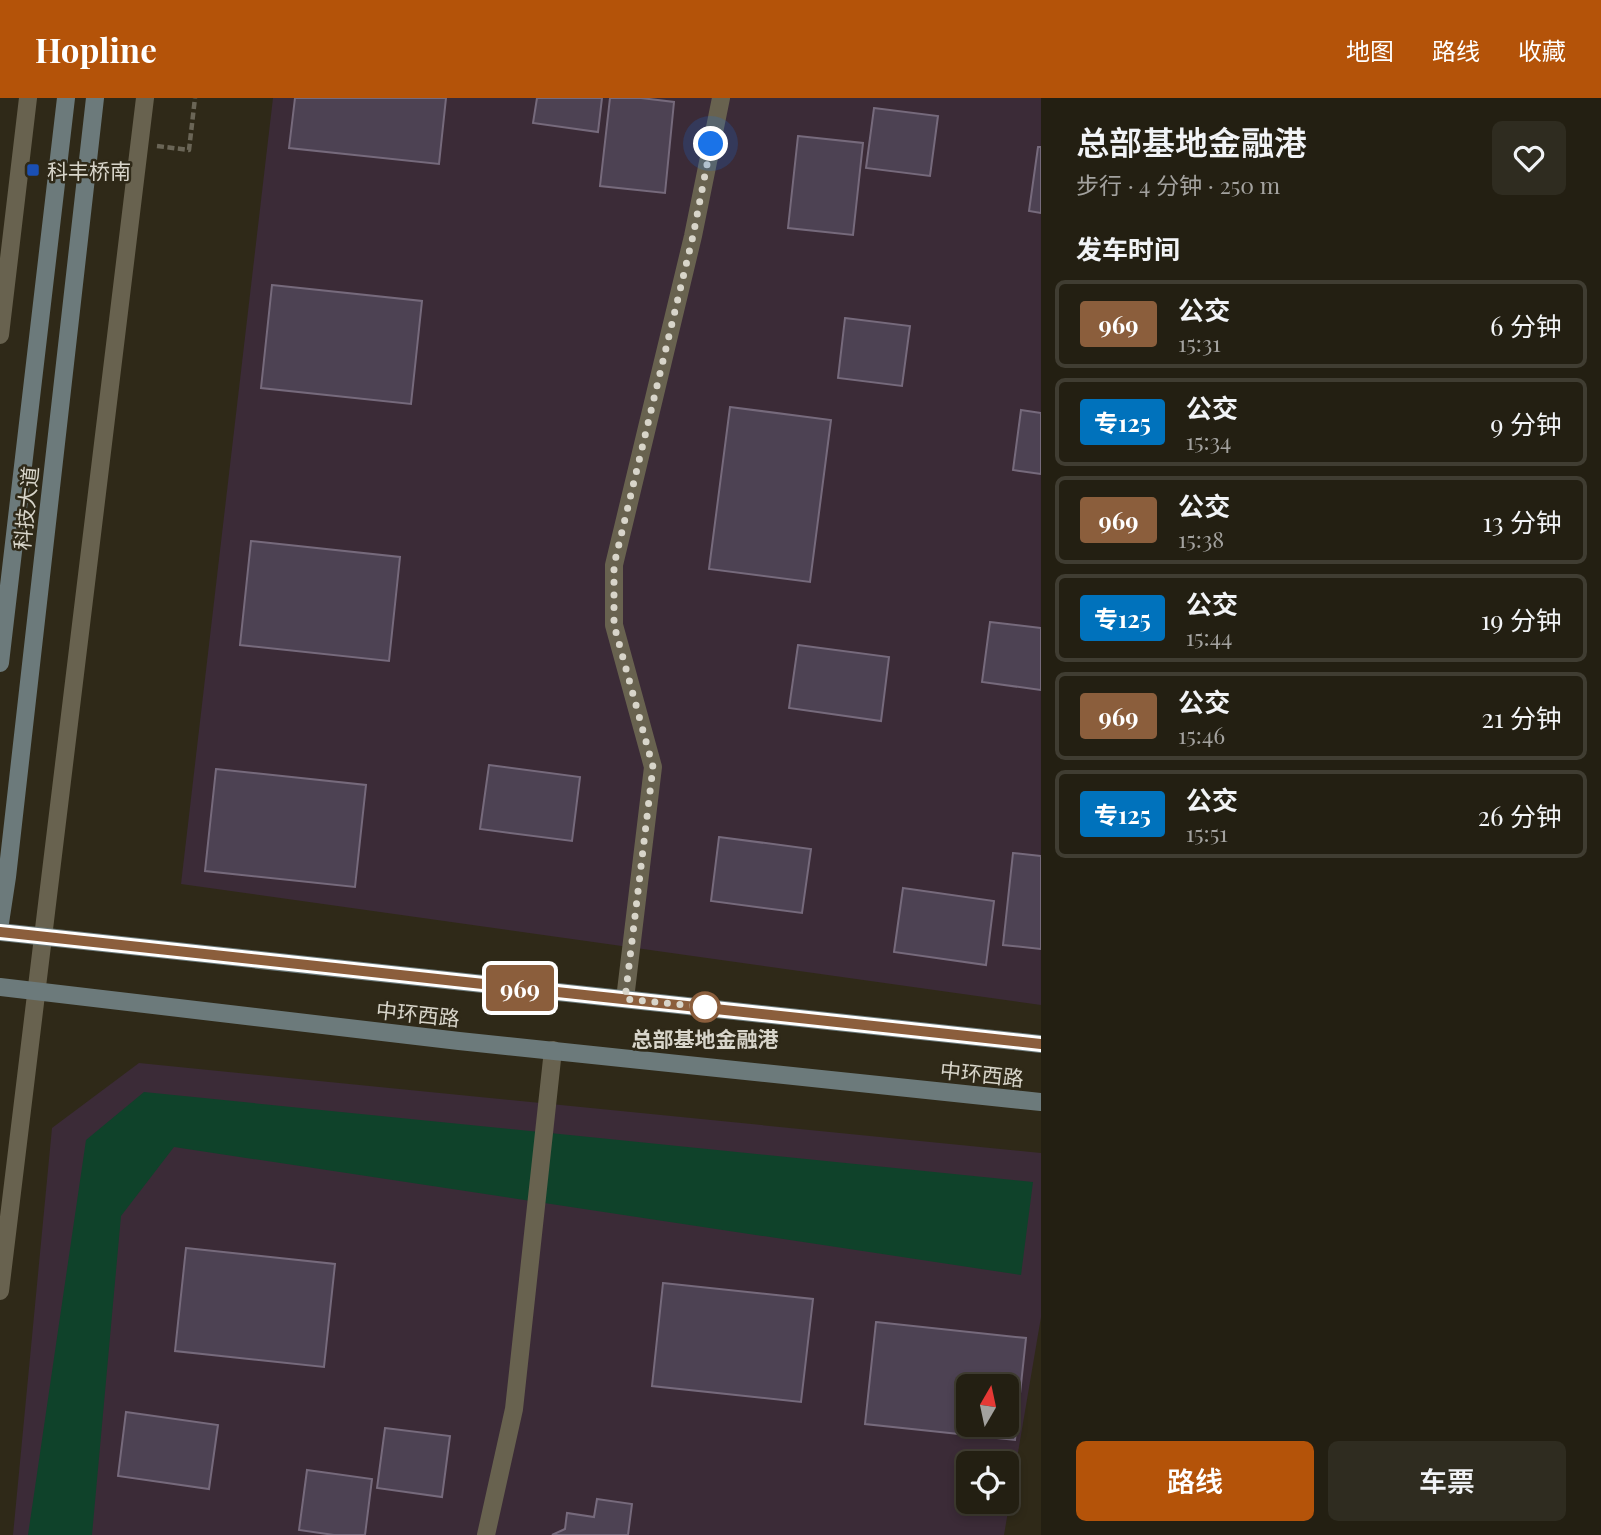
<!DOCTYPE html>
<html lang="zh">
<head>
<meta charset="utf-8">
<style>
	body { margin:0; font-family:"Playfair Display","Noto Sans SC",serif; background:#2f2c20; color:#f1f3f6; height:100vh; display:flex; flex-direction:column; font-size:26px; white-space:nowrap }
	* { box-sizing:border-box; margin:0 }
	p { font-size:23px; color:#a3a29f }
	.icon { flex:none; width:38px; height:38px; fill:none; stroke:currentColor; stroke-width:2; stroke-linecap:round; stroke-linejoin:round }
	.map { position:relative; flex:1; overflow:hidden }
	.sheet { display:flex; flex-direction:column; background:#231f12; width:560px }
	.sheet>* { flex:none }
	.badge { padding:0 14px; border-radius:5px; font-size:24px; line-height:46px }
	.needle { width:46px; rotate:9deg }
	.fabs { position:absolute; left:956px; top:1276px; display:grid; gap:14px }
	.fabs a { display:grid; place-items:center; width:63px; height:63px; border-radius:10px; background:#231f12; box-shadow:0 4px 10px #0003,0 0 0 2px #403d32; font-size:35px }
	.you { position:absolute; width:35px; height:35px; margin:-18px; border:5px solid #fff; border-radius:50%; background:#1a73e8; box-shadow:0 0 0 10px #1a73e833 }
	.map>.badge { position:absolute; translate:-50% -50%; box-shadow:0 0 0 4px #fff }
	h2 { padding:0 35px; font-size:26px; line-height:63px }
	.round { display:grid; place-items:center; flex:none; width:74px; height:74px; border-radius:10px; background:#2f2c20 }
	.headline { display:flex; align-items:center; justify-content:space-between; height:119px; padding:0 35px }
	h1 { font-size:33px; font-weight:600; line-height:52px }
	.action { display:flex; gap:14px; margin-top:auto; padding:14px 35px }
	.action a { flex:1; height:80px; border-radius:10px; background:#b45309; color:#fff; font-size:28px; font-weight:600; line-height:80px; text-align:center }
	.action a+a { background:#2f2c20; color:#f1f3f6 }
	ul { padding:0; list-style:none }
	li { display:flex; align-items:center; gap:21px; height:88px; margin:0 14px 10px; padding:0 21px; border:4px solid #403d32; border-radius:10px }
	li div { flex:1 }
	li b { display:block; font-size:26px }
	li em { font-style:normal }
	li .badge { min-width:77px; font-weight:700; text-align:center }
	header { display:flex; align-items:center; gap:42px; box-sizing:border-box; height:98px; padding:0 35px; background:#b45309; color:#fff }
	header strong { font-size:33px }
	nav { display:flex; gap:38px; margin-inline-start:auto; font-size:24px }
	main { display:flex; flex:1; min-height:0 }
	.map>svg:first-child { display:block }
</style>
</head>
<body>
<header>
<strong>Hopline</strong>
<nav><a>地图</a><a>路线</a><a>收藏</a></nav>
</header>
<main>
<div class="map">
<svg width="1041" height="1437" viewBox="0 0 1041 1437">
	<rect width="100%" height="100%" fill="#2f2918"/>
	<!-- commercial -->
	<g fill="#3b2b37" fill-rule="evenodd">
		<path d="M273 0H1041V907L181 786Z"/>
		<path d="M139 965 1041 1055V1219L1004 1437H13L52 1030ZM968 1288H1006V1326H968ZM968 1365H1006V1404H968Z"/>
	</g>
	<!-- green -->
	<path fill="#0f422a" d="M144 994 1033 1084 1021 1177 174 1049 121 1118 92 1437H28L86 1042Z"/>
	<!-- building -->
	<g fill="#4d4253" stroke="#766a7c" stroke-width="2" fill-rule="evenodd">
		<path d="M295 0H446L439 66 289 50Z"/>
		<path d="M537 0H602L598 34 533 25Z"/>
		<path d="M610 0H641L674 4 665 95 600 88Z"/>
		<path d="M874 10 938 18 930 78 866 70Z"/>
		<path d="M798 38 863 45 853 137 788 130Z"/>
		<path d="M1038 49H1041V115L1029 113Z"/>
		<path d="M272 187 422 203 411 306 261 290Z"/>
		<path d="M845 220 910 228 902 288 838 280Z"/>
		<path d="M730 309 831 322 810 484 709 471Z"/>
		<path d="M1021 312 1041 315V376L1013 372Z"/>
		<path d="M251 443 400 459 389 563 240 547Z"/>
		<path d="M990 524 1041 530V592L982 584Z"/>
		<path d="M798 547 889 559 881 623 789 610Z"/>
		<path d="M489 667 580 679 572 743 480 731Z"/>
		<path d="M216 671 366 687 355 789 205 773Z"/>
		<path d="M719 739 811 751 802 815 711 803Z"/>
		<path d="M1013 755 1041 758V851L1003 847Z"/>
		<path d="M903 790 994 803 986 867 894 854Z"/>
		<path d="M186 1150 335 1166 324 1269 175 1253Z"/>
		<path d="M663 1185 813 1201 801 1304 652 1288Z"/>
		<path d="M876 1224 1026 1240 1015 1342 865 1326ZM968 1288H1006V1326H968Z"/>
		<path d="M126 1314 218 1327 209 1391 118 1378Z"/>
		<path d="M385 1330 450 1338 442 1399 377 1390Z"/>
		<path d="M307 1372 372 1381 365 1437H334L299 1432Z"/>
		<path d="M597 1401 632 1406 628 1437H552L565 1431 567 1415 594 1419Z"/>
	</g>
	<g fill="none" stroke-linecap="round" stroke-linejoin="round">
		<!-- path -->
		<path stroke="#6a6556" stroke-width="4.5" stroke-dasharray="7 3.5" stroke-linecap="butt" d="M157 48 189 52 195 0"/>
		<!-- street -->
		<g stroke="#68624f" stroke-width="18">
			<path d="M0 237 28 0"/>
			<path d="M625 901 653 669 614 527V467L693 138 721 0"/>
			<path d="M0 1193 145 0"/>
			<path d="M486 1437 514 1311 553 952"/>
		</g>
		<!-- secondary -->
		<g stroke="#6c7a7b" stroke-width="18">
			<path d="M0 565 66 0"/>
			<path d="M0 825 7 779 95 0"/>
			<path d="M0 834 1041 946"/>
			<path d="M0 889 459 943 1041 1004"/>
		</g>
	</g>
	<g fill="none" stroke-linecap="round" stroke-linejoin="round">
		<defs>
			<path id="line" d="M0 834 1041 946"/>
		</defs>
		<!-- line casing -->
		<use href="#line" stroke="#fff" stroke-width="16"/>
		<!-- line -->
		<use href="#line" stroke="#8b5e3c" stroke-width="10"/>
		<!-- walk -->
		<path stroke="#d8d5ca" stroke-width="7" stroke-dasharray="0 12.6" d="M705 909 625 901 653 669 614 527V467L693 138 711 46"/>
	</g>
	<!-- markers -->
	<rect fill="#1a4fb4" stroke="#2f2918" stroke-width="2.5" x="26" y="65" width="14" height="14" rx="3.5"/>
	<circle fill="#fff" stroke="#8b5e3c" stroke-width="3.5" cx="705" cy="909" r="14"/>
	<g text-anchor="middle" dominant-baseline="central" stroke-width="5" stroke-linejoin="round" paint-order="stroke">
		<!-- poi labels -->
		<g font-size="21" fill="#d8d5ca" stroke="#2f2918" text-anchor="start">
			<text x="47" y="72">科丰桥南</text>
		</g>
		<!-- street labels -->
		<g font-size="21" fill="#d8d5ca" stroke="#2f2918">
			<text transform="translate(25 410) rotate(-84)">科技大道</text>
			<text transform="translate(418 915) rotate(6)">中环西路</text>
			<text transform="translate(982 975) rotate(6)">中环西路</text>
		</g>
		<!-- stop labels -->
		<g font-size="21" font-weight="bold" fill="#d8d5ca" stroke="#2f2918">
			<text x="705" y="940">总部基地金融港</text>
		</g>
	</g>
</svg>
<div class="fabs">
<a><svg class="needle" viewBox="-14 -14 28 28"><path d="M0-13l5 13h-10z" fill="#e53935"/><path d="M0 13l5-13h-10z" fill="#a3a29f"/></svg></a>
<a><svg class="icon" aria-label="locate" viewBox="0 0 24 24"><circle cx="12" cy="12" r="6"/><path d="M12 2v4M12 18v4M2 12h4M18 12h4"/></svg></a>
</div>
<div class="you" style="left:711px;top:46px"></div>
<b class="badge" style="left:520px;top:890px;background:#8b5e3c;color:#fff">969</b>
</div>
<section class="sheet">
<div class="headline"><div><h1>总部基地金融港</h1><p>步行 · 4 分钟 · 250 m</p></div><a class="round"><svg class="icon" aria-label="heart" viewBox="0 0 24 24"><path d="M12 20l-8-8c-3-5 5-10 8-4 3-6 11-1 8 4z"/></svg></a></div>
<h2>发车时间</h2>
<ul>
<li><span class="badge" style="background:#8b5e3c;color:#fff">969</span><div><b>公交</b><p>15:31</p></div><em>6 分钟</em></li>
<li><span class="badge" style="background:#0072bc;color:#fff">专125</span><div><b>公交</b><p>15:34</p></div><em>9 分钟</em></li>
<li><span class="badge" style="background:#8b5e3c;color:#fff">969</span><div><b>公交</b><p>15:38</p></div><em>13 分钟</em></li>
<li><span class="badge" style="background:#0072bc;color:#fff">专125</span><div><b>公交</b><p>15:44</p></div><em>19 分钟</em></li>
<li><span class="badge" style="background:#8b5e3c;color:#fff">969</span><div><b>公交</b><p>15:46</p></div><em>21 分钟</em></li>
<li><span class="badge" style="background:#0072bc;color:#fff">专125</span><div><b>公交</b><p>15:51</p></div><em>26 分钟</em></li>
</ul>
<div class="action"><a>路线</a><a>车票</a></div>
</section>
</main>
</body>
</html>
